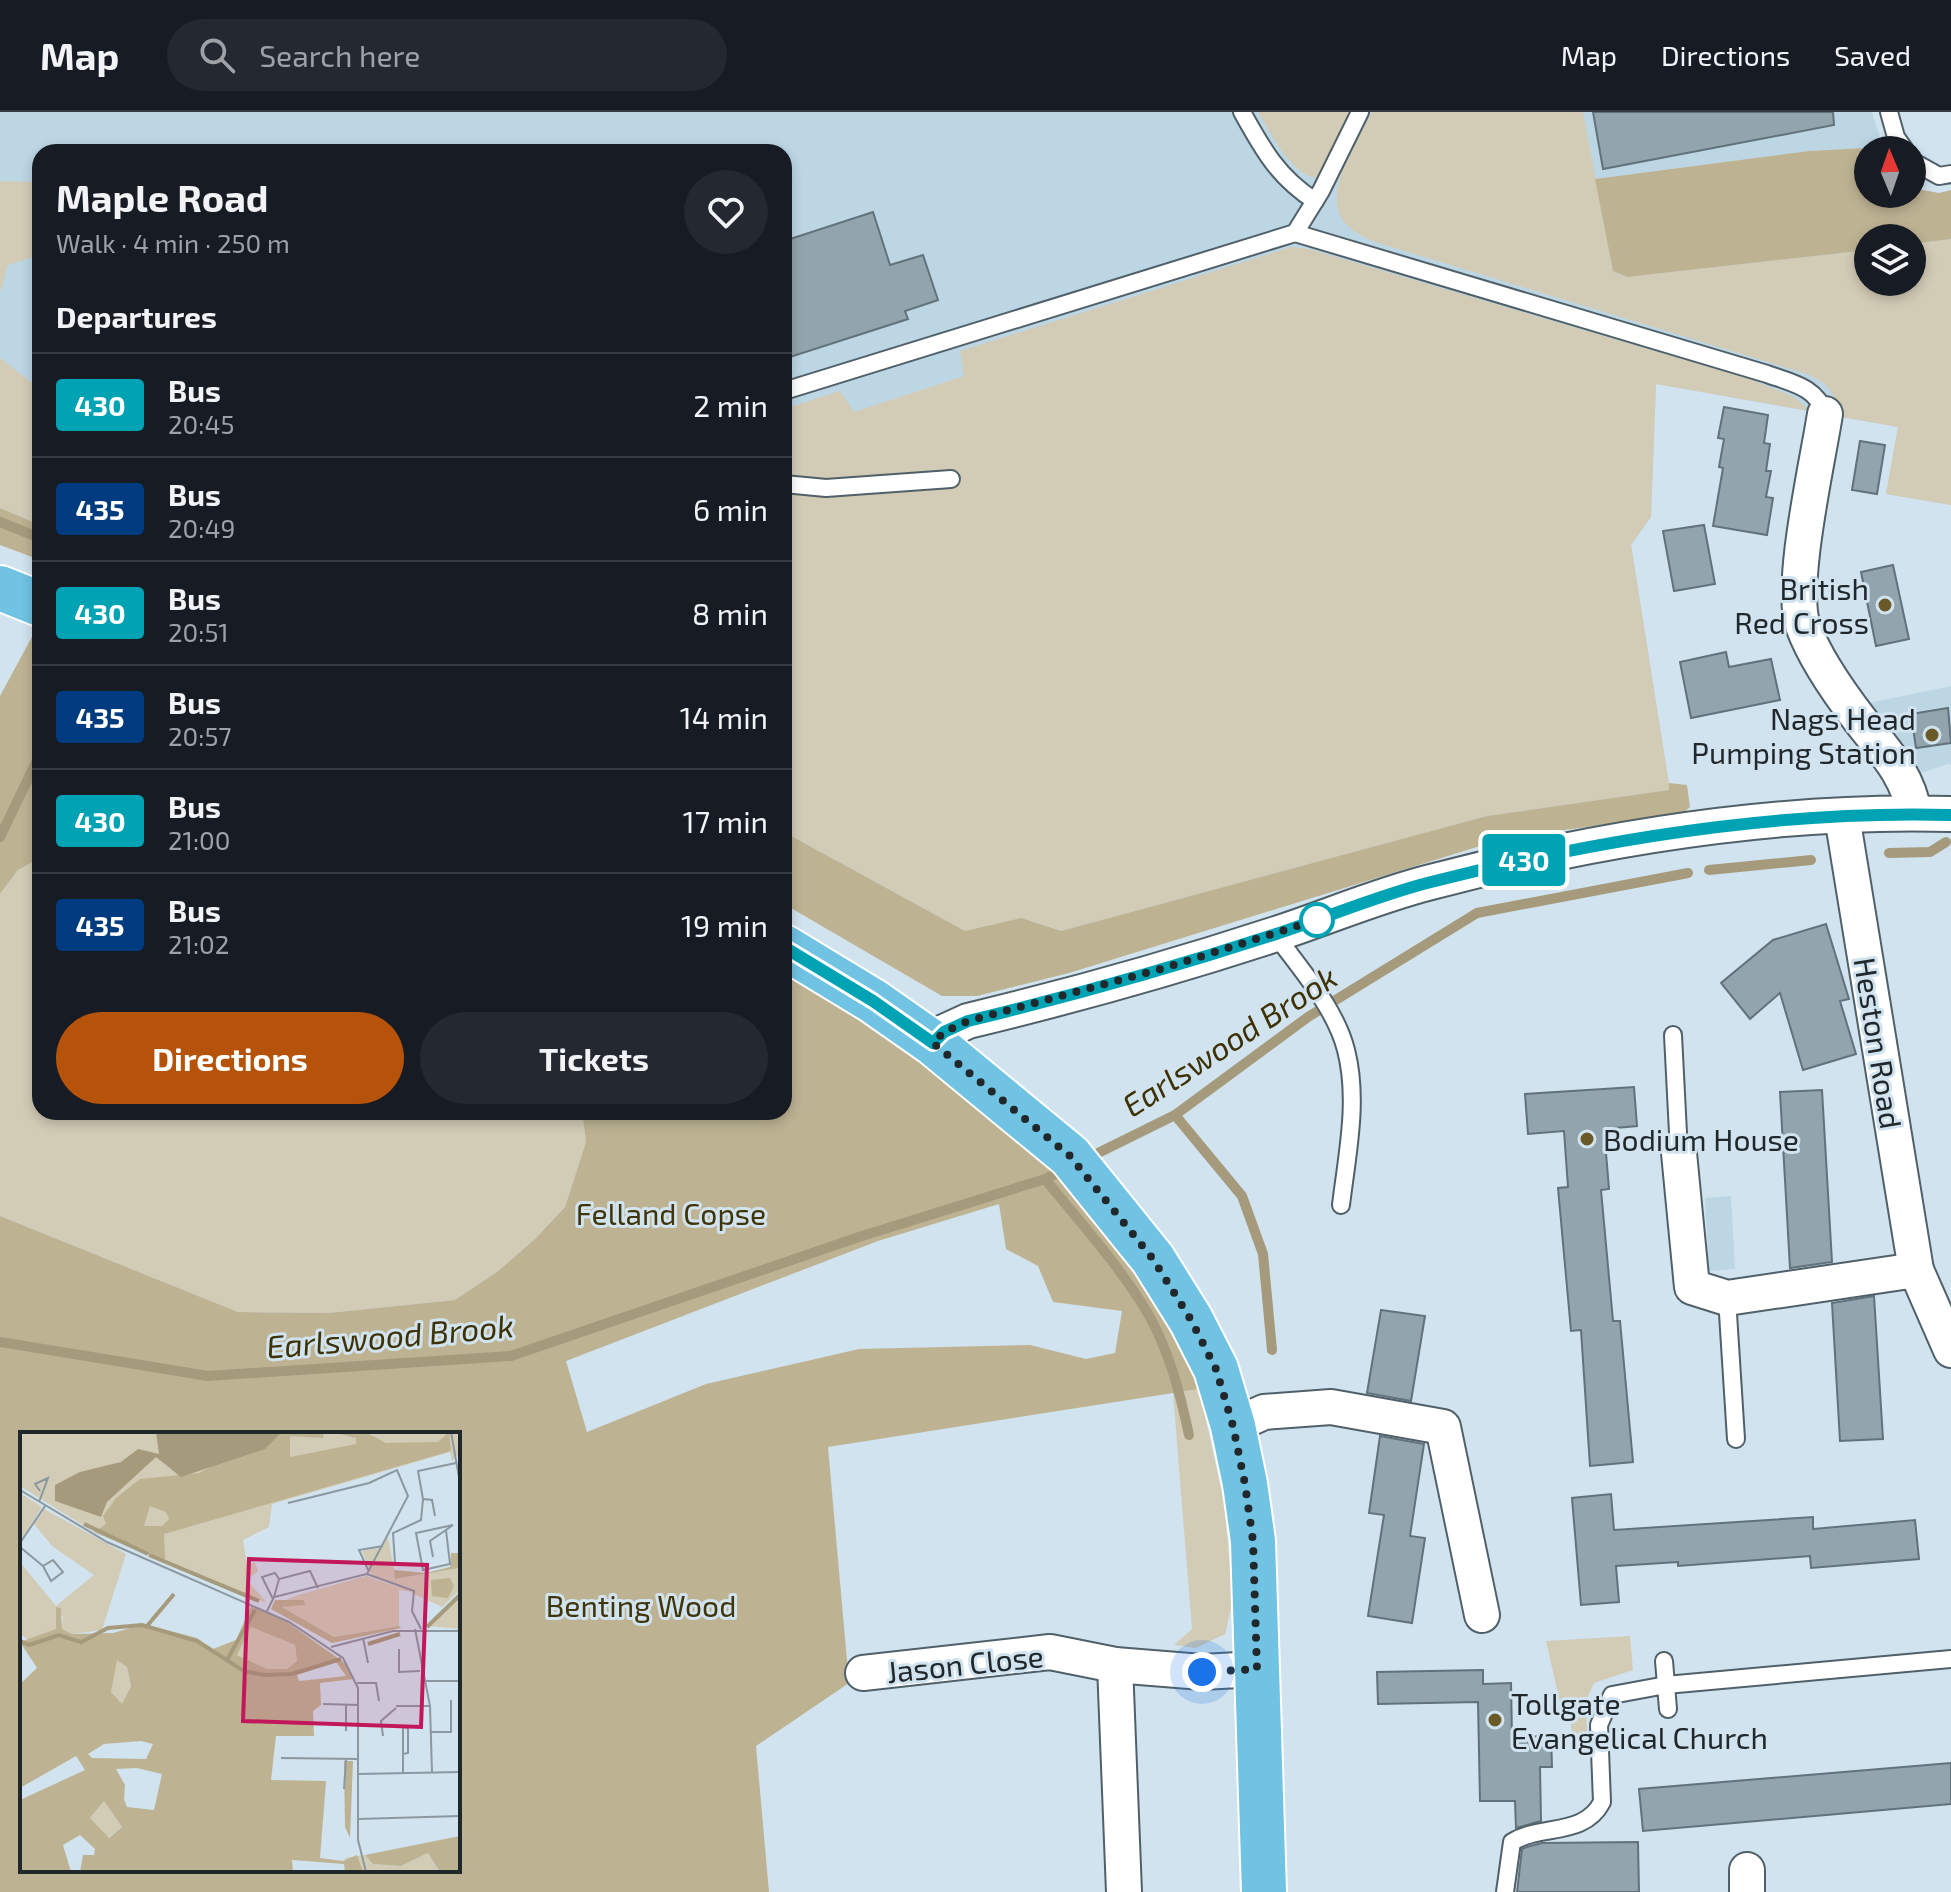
<!DOCTYPE html>
<html lang="en">
<head>
<meta charset="utf-8">
<style>
	body { margin:0; font-family:"Exo 2",sans-serif; background:#242831; color:#f1f3f6; height:100vh; display:flex; flex-direction:column; font-size:30px; white-space:nowrap }
	* { box-sizing:border-box; margin:0 }
	p { font-size:26px; color:#9ea1a6 }
	.icon { flex:none; width:44px; height:44px; fill:none; stroke:currentColor; stroke-width:2; stroke-linecap:round; stroke-linejoin:round }
	.map { position:relative; flex:1; overflow:hidden }
	.details { position:absolute; left:32px; top:32px; width:760px; height:976px; display:flex; flex-direction:column; background:#171b24; border-radius:24px; box-shadow:0 4px 12px #0003 }
	.details>* { flex:none }
	.badge { padding:0 16px; border-radius:6px; font-size:28px; line-height:52px }
	.needle { width:52px; rotate:358deg }
	.fabs { position:absolute; left:1854px; top:24px; display:grid; gap:16px }
	.fabs a { display:grid; place-items:center; width:72px; height:72px; border-radius:50%; background:#171b24; box-shadow:0 4px 12px #0003; font-size:40px }
	.you { position:absolute; width:40px; height:40px; margin:-20px; border:6px solid #fff; border-radius:50%; background:#1a73e8; box-shadow:0 0 0 12px #1a73e833 }
	.map>.badge { position:absolute; translate:-50% -50%; box-shadow:0 0 0 4px #fff }
	h2 { padding:0 24px; font-size:30px; line-height:72px }
	.round { display:grid; place-items:center; flex:none; width:84px; height:84px; border-radius:42px; background:#242831 }
	.headline { display:flex; align-items:center; justify-content:space-between; height:136px; padding:0 24px }
	h1 { font-size:38px; font-weight:700; line-height:60px }
	.primary-button { display:flex; gap:16px; margin-top:auto; padding:16px 24px }
	.primary-button a { flex:1; height:92px; border-radius:48px; background:#b45309; color:#fff; font-size:32px; font-weight:700; line-height:92px; text-align:center }
	.primary-button a+a { background:#242831; color:#f1f3f6 }
	ul { padding:0; list-style:none }
	li { display:flex; align-items:center; gap:24px; height:104px; padding:0 24px; border-top:2px solid #363941 }
	li div { flex:1 }
	li b { display:block; font-size:30px }
	li em { font-style:normal }
	li .badge { min-width:88px; font-weight:700; text-align:center }
	header { display:flex; align-items:center; gap:48px; box-sizing:border-box; height:112px; padding:0 40px; background:#171b24; border-bottom:2px solid #363941 }
	header strong { font-size:38px }
	nav { display:flex; gap:44px; margin-inline-start:auto; font-size:28px }
	.search { width:560px; height:72px; background:#242831; display:flex; align-items:center; gap:20px; box-sizing:border-box; padding:0 28px; border-radius:44px; color:#9ea1a6; font-size:30px }
	.map>svg:first-child { display:block }
</style>
</head>
<body>
<header>
<strong>Map</strong>
<div class="search"><svg class="icon" aria-label="search" viewBox="0 0 24 24"><circle cx="10" cy="10" r="6"/><path d="M15 15l6 6"/></svg>Search here</div>
<nav><a>Map</a><a>Directions</a><a>Saved</a></nav>
</header>
<div class="map">
<svg width="1951" height="1780" viewBox="0 0 1951 1780">
	<rect width="100%" height="100%" fill="#d1e3ee"/>
	<!-- built -->
	<g fill="#bdd6e4">
		<path d="M0 0H1872L1883 35 1809 39 1596 67 1613 159 1627 165 1868 138V170H1912V132L1951 127V393L1886 382 1898 315 1656 272 1651 405 1631 433 1670 678 1487 704 1061 819H965L784 720V40H40V413L0 396Z"/>
		<path d="M1951 574V653L1948 652 1918 662 1869 591Z"/>
		<path d="M1731 1084 1735 1157 1709 1159 1705 1086Z"/>
	</g>
	<!-- green -->
	<g fill="#d2cbb6">
		<path d="M1258 0H1364L1322 65C1295 71 1270 20 1258 0Z"/>
		<path d="M1372 0H1583L1613 159 1626 165 1868 138V170H1912V132L1951 127V393L1886 382 1898 315 1836 304C1835 278 1830 273 1807 262L1372 129C1365 125 1356 121 1350 116 1316 88 1357 29 1372 0Z"/>
		<path d="M40 41V143L8 153 0 181V69L32 70 37 42Z"/>
		<path d="M1291 135 1309 137 1750 267 1794 285 1810 299 1656 272 1651 405 1631 433 1670 678 1487 704 1061 819 1021 806 965 819 784 720V297L840 279 854 300 964 264 960 239Z"/>
		<path d="M0 246 40 277V413L0 396Z"/>
		<path d="M40 746V1000H582L586 1030 565 1095 535 1127 497 1160 455 1188 328 1201 238 1200 0 1104V782L18 758Z"/>
		<path d="M1199 1277 1224 1390 1233 1488 1225 1522 1196 1536 1174 1533 1192 1517 1173 1281Z"/>
		<path d="M1630 1524 1633 1558 1594 1571 1586 1588 1587 1621 1573 1623 1568 1600 1562 1599 1546 1529Z"/>
	</g>
	<!-- forest -->
	<g fill="#bdb393" fill-rule="evenodd">
		<path d="M1883 35 1884 38H1868V82H1912V76L1939 81 1951 78V127L1912 132V126H1868V138L1627 165 1613 159 1595 67 1809 39Z"/>
		<path d="M0 396 40 413V448L0 433Z"/>
		<path d="M40 510V746L18 758 0 782V584Z"/>
		<path d="M1669 671 1687 673 1690 695 1682 702 1506 726 1069 861 977 884H942L784 792V720L965 819 1021 806 1061 819 1487 704 1669 678Z"/>
		<path d="M784 851 940 954 1064 1071 1100 1109 1182 1228 1199 1277 828 1335 849 1571 756 1634 769 1780H0V1104L238 1200 328 1201 455 1188 497 1160 535 1127 565 1095 586 1030 582 1000H784ZM999 1092 1006 1137 1038 1154 1053 1190 1122 1199 1115 1241 1086 1247 1030 1233 859 1237 706 1272 587 1320 566 1249 878 1129ZM22 1322H458V1758H22Z"/>
	</g>
	<g fill="none" stroke-linecap="round" stroke-linejoin="round">
		<!-- stream -->
		<g stroke="#a59b7c" stroke-width="10">
			<path d="M0 410 40 426"/>
			<path d="M0 725 40 642"/>
			<path d="M1889 741 1930 740 1946 730"/>
			<path d="M1709 758 1811 748"/>
			<path d="M1175 1003 1242 1084 1263 1142 1272 1238"/>
			<path d="M1086 1047 1175 1003 1308 905 1477 801 1688 761"/>
			<path d="M1045 1067C1080 1110 1119 1153 1147 1200 1169 1238 1180 1281 1189 1323"/>
			<path d="M0 1230 208 1264 511 1244 859 1125 1045 1067 1068 1056"/>
		</g>
	</g>
	<!-- building -->
	<g fill="#92a4ad" stroke="#61727b" stroke-width="2">
		<path d="M1593 0H1833L1834 13 1603 57Z"/>
		<path d="M873 100 890 153 923 143 938 188 905 199 908 207 784 247V129Z"/>
		<path d="M1724 295 1768 303 1764 331 1770 332 1766 359H1771L1766 385 1773 386 1767 423 1713 414 1723 356 1719 355 1724 327 1718 326Z"/>
		<path d="M1860 329 1885 333 1877 382 1852 378Z"/>
		<path d="M1704 413 1715 472 1674 479 1663 419Z"/>
		<path d="M1893 453 1909 527 1876 534 1861 460Z"/>
		<path d="M1726 540 1729 555 1771 547 1780 588 1691 606 1680 550Z"/>
		<path d="M1948 596 1951 631 1916 636 1911 602Z"/>
		<path d="M1826 812 1849 887 1840 889 1856 942 1803 958 1780 881 1750 907 1721 871 1773 828Z"/>
		<path d="M1634 975 1637 1014 1604 1017 1609 1077 1601 1078 1613 1209H1620L1633 1350 1590 1354 1581 1218 1571 1219 1558 1076 1568 1075 1564 1019 1528 1022 1525 982Z"/>
		<path d="M1822 978 1832 1150 1790 1156 1780 980Z"/>
		<path d="M1874 1184 1883 1327 1840 1329 1832 1191Z"/>
		<path d="M1381 1198 1425 1204 1411 1289 1367 1281Z"/>
		<path d="M1380 1324 1424 1332 1410 1424 1425 1426 1412 1511 1368 1504 1384 1403 1369 1401Z"/>
		<path d="M1611 1382 1614 1418 1813 1405V1417L1915 1408 1919 1447 1811 1456 1810 1444 1678 1454V1450L1616 1454 1619 1490 1581 1493 1572 1386Z"/>
		<path d="M1483 1558V1572L1511 1571 1512 1625 1551 1624 1552 1655H1540L1541 1709 1516 1716 1515 1689H1480L1478 1590 1378 1592 1377 1560Z"/>
		<path d="M1951 1651V1692L1643 1719 1639 1677Z"/>
		<path d="M1638 1730 1639 1780H1517L1522 1737 1527 1735 1542 1731Z"/>
	</g>
	<g fill="none" stroke-linecap="round" stroke-linejoin="round">
		<defs>
			<g id="service">
				<path d="M1242 0C1263 38 1278 65 1315 89"/>
				<path d="M1889 0 1896 25 1905 38"/>
				<path d="M1912 49 1939 64 1951 62"/>
				<path d="M1295 121 1767 262C1792 271 1817 275 1825 302"/>
				<path d="M784 279 1295 121 1321 79 1360 0"/>
				<path d="M784 372 826 376 951 367"/>
				<path d="M1275 822C1300 857 1335 895 1346 938 1359 988 1347 1043 1341 1093"/>
				<path d="M1673 923 1679 1041"/>
				<path d="M1727 1186 1736 1327"/>
				<path d="M1664 1549 1666 1573 1951 1547"/>
				<path d="M1505 1780 1512 1730C1541 1712 1584 1725 1602 1690L1599 1613 1612 1583 1666 1573 1668 1597"/>
			</g>
			<g id="minor">
				<path d="M1825 302C1818 348 1789 474 1803 514 1814 544 1840 582 1860 608 1883 638 1908 662 1914 701"/>
				<path d="M1842 704 1916 1158 1951 1238"/>
				<path d="M933 931 944 920 968 909C1072 884 1175 855 1276 822 1328 805 1379 783 1431 770 1599 726 1777 697 1951 702"/>
				<path d="M1679 1041 1692 1175 1727 1186 1916 1158"/>
				<path d="M1233 1314 1264 1300 1331 1295 1443 1315 1482 1503"/>
				<path d="M1115 1553 1124 1780"/>
				<path d="M863 1561 1050 1540 1115 1553 1202 1560 1257 1557"/>
				<path d="M1747 1758V1780"/>
			</g>
			<g id="primary">
				<path d="M0 476 40 492"/>
				<path d="M784 835 873 889 933 931 1070 1044 1153 1147 1191 1208 1216 1257 1233 1314 1245 1372 1253 1429 1264 1780"/>
			</g>
		</defs>
		<!-- service casing -->
		<use href="#service" stroke="#506069" stroke-width="20"/>
		<!-- minor casing -->
		<use href="#minor" stroke="#506069" stroke-width="38"/>
		<!-- primary casing -->
		<use href="#primary" stroke="#fff" stroke-width="48"/>
		<!-- service -->
		<use href="#service" stroke="#fff" stroke-width="16"/>
		<!-- minor -->
		<use href="#minor" stroke="#fff" stroke-width="34"/>
		<!-- primary -->
		<use href="#primary" stroke="#70c3e3" stroke-width="44"/>
	</g>
	<g fill="none" stroke-linecap="round" stroke-linejoin="round">
		<defs>
			<path id="line" d="M784 835 873 889 933 931 944 920 968 909C1072 884 1175 855 1276 822 1328 805 1379 783 1431 770 1600 727 1776 698 1951 703"/>
		</defs>
		<!-- line casing -->
		<use href="#line" stroke="#fff" stroke-width="18"/>
		<!-- line -->
		<use href="#line" stroke="#00a3b4" stroke-width="12"/>
		<!-- walk -->
		<path stroke="#21282c" stroke-width="8" stroke-dasharray="0 14.4" d="M1202 1560 1257 1557 1253 1429 1245 1372 1233 1314 1216 1257 1191 1208 1153 1147 1070 1044 933 931 944 920 968 909 1161 857 1326 805 1317 808"/>
	</g>
	<!-- markers -->
	<g fill="#695a27" stroke="#d1e3ee" stroke-width="3">
		<circle cx="1885" cy="493" r="8"/>
		<circle cx="1932" cy="623" r="8"/>
		<circle cx="1587" cy="1027" r="8"/>
		<circle cx="1495" cy="1608" r="8"/>
	</g>
	<circle fill="#fff" stroke="#00a3b4" stroke-width="4" cx="1317" cy="808" r="16"/>
	<g text-anchor="middle" dominant-baseline="central" stroke-width="6" stroke-linejoin="round" paint-order="stroke">
		<!-- poi labels -->
		<g font-size="30" fill="#21282c" stroke="#d1e3ee" text-anchor="end">
			<text x="1869" y="476">British<tspan x="1869" dy="34">Red Cross</tspan></text>
			<text x="1916" y="606">Nags Head<tspan x="1916" dy="34">Pumping Station</tspan></text>
			<text x="1603" y="1027" text-anchor="start">Bodium House</text>
			<text x="1511" y="1591" text-anchor="start">Tollgate<tspan x="1511" dy="34">Evangelical Church</tspan></text>
		</g>
		<!-- street labels -->
		<g font-size="30" fill="#21282c" stroke="#d1e3ee">
			<text transform="translate(1879 931) rotate(81)">Heston Road</text>
			<text transform="translate(965 1551) rotate(-6)">Jason Close</text>
		</g>
		<!-- park labels -->
		<g font-size="30" fill="#403409" stroke="#d1e3ee">
			<text x="671" y="1101">Felland Copse</text>
			<text x="641" y="1493">Benting Wood</text>
		</g>
		<!-- water labels -->
		<g font-size="32" font-style="italic" fill="#3d3105" stroke="#d1e3ee">
			<text transform="translate(1229 928) rotate(-33)">Earlswood Brook</text>
			<text transform="translate(390 1223) rotate(-5)">Earlswood Brook</text>
		</g>
	</g>
	<!-- overview -->
	<g transform="translate(20 1320)">
		<rect width="440" height="440" fill="#d1e3ee"/>
		<path d="M0 0H440V20L432 29 430 20 252 72 249 95 223 108 227 133 235 130 238 139 227 148 247 171 74 100 0 54ZM0 61 22 75 0 109ZM24 77 106 122 82 198 52 202 42 197 43 185 36 177V197L29 203 10 209 0 202V130L36 174 74 143 32 114 14 92ZM368 105 376 147 440 136V158L422 175 351 142 342 119 359 116ZM346 144 393 160 379 158V194L314 205 262 175 284 168H266L278 163ZM440 162V197L407 194 426 175ZM231 195 275 213 277 229 267 237H247L217 223ZM97 227 107 235 111 254 102 272 90 260ZM84 369 102 395 88 406 70 386ZM408 421 420 440H325V426L345 423 353 432 381 434Z" fill="#d2cbb6"/>
		<path d="M261 0H304L303 6 270 4V25L336 12V6L312 0H345L366 11 418 10 429 0 431 19 144 102 145 128 246 173 74 100 86 92 83 84 96 66 120 47 179 41ZM130 74 146 80 149 87 142 94H124ZM431 121H440V136L375 147 374 138 405 141 430 135ZM430 146 434 154 428 166 412 164 411 148ZM255 168H284L285 173 262 175 314 205 379 194 381 196 312 211 251 177ZM231 174 267 190 326 232 334 247 300 251 301 273 293 279 294 304H256L251 348 306 349 300 426 323 429 337 423 343 440H325L324 432 272 428 273 440H60L63 423H74L75 417 60 403 43 413 51 440H0V368L65 338 56 324 0 356V252L17 236 0 210 36 197V175L41 176 42 197 52 202 93 201 124 192 177 206 193 217 216 208ZM231 195 275 213 277 229 267 237H247L217 223ZM97 228 107 235 111 254 102 272 91 260ZM316 230 326 244 279 249 277 243ZM121 309 133 312 126 327 72 326 68 322 84 312ZM117 336 142 342 134 378 107 375 104 367 105 353 96 337ZM84 369 102 395 89 406 70 386ZM324 329H333L330 406 325 395ZM440 404V440H420L408 421 381 434 353 432 345 423Z" fill="#bdb393" fill-rule="evenodd"/>
		<path d="M136 0 190 2 261 1 245 17 161 45 136 25 87 70 81 85 35 69V53L60 40 101 30 118 17 139 22Z" fill="#a59b7c"/>
		<path fill="none" stroke="#a59b7c" stroke-width="4" d="M64 92 128 122M129 123 239 169M127 194 154 162M407 195 440 163M0 209 9 213 39 203 61 210 88 196 122 193 177 209 224 239 244 243 272 242 321 227M348 212 380 202M207 228 235 178"/>
		<path fill="none" stroke="#8b98a0" stroke-width="2" d="M431 0 440 51M0 58 87 110 269 190 323 226 338 256V408L346 440M19 70 28 46 15 52 20 59M415 84 412 68 403 67 398 39 436 31M433 93 426 98 430 132 403 138 396 101ZM0 111 25 74M0 115 23 134 33 128 43 140 31 149 23 134M413 125 410 109 426 98M375 131 373 101 401 88 403 67M349 140 339 118 363 114M347 142 394 159 392 179 401 197M254 165 259 147 290 139 298 156M253 167 242 145 255 141 259 147M247 179 254 165 347 142 388 64 377 38 349 51 268 71M395 197 410 274 412 340M343 206 348 231M311 215 373 199H440M379 217V240L400 239M404 249H440M337 251H356L359 269M303 272 339 273M326 272V299M376 274H410M383 293V341M383 295 388 296V321L383 322M411 300H431V268M363 304 361 289 376 276M261 326 338 327M338 342 440 340M324 357 326 327M338 387 440 384"/>
		<path fill="#c2185b" fill-opacity="0.15" stroke="#c2185b" stroke-width="4" d="M229 127 407 133 401 295 223 289Z"/>
		<rect width="440" height="440" fill="none" stroke="#21282c" stroke-width="4"/>
	</g>
</svg>
<div class="fabs">
<a><svg class="needle" viewBox="-14 -14 28 28"><path d="M0-13l5 13h-10z" fill="#e53935"/><path d="M0 13l5-13h-10z" fill="#9ea1a6"/></svg></a>
<a><svg class="icon" aria-label="layers" viewBox="0 0 24 24"><path d="M12 4l9 5-9 5-9-5zM3 14l9 5 9-5"/></svg></a>
</div>
<div class="you" style="left:1202px;top:1560px"></div>
<b class="badge" style="left:1524px;top:748px;background:#00a3b4;color:#fff">430</b>
<section class="details">
<div class="headline"><div><h1>Maple Road</h1><p>Walk · 4 min · 250 m</p></div><a class="round"><svg class="icon" aria-label="heart" viewBox="0 0 24 24"><path d="M12 20l-8-8c-3-5 5-10 8-4 3-6 11-1 8 4z"/></svg></a></div>
<h2>Departures</h2>
<ul>
<li><span class="badge" style="background:#00a3b4;color:#fff">430</span><div><b>Bus</b><p>20:45</p></div><em>2 min</em></li>
<li><span class="badge" style="background:#003b80;color:#fff">435</span><div><b>Bus</b><p>20:49</p></div><em>6 min</em></li>
<li><span class="badge" style="background:#00a3b4;color:#fff">430</span><div><b>Bus</b><p>20:51</p></div><em>8 min</em></li>
<li><span class="badge" style="background:#003b80;color:#fff">435</span><div><b>Bus</b><p>20:57</p></div><em>14 min</em></li>
<li><span class="badge" style="background:#00a3b4;color:#fff">430</span><div><b>Bus</b><p>21:00</p></div><em>17 min</em></li>
<li><span class="badge" style="background:#003b80;color:#fff">435</span><div><b>Bus</b><p>21:02</p></div><em>19 min</em></li>
</ul>
<div class="primary-button"><a>Directions</a><a>Tickets</a></div>
</section>
</div>
</body>
</html>
